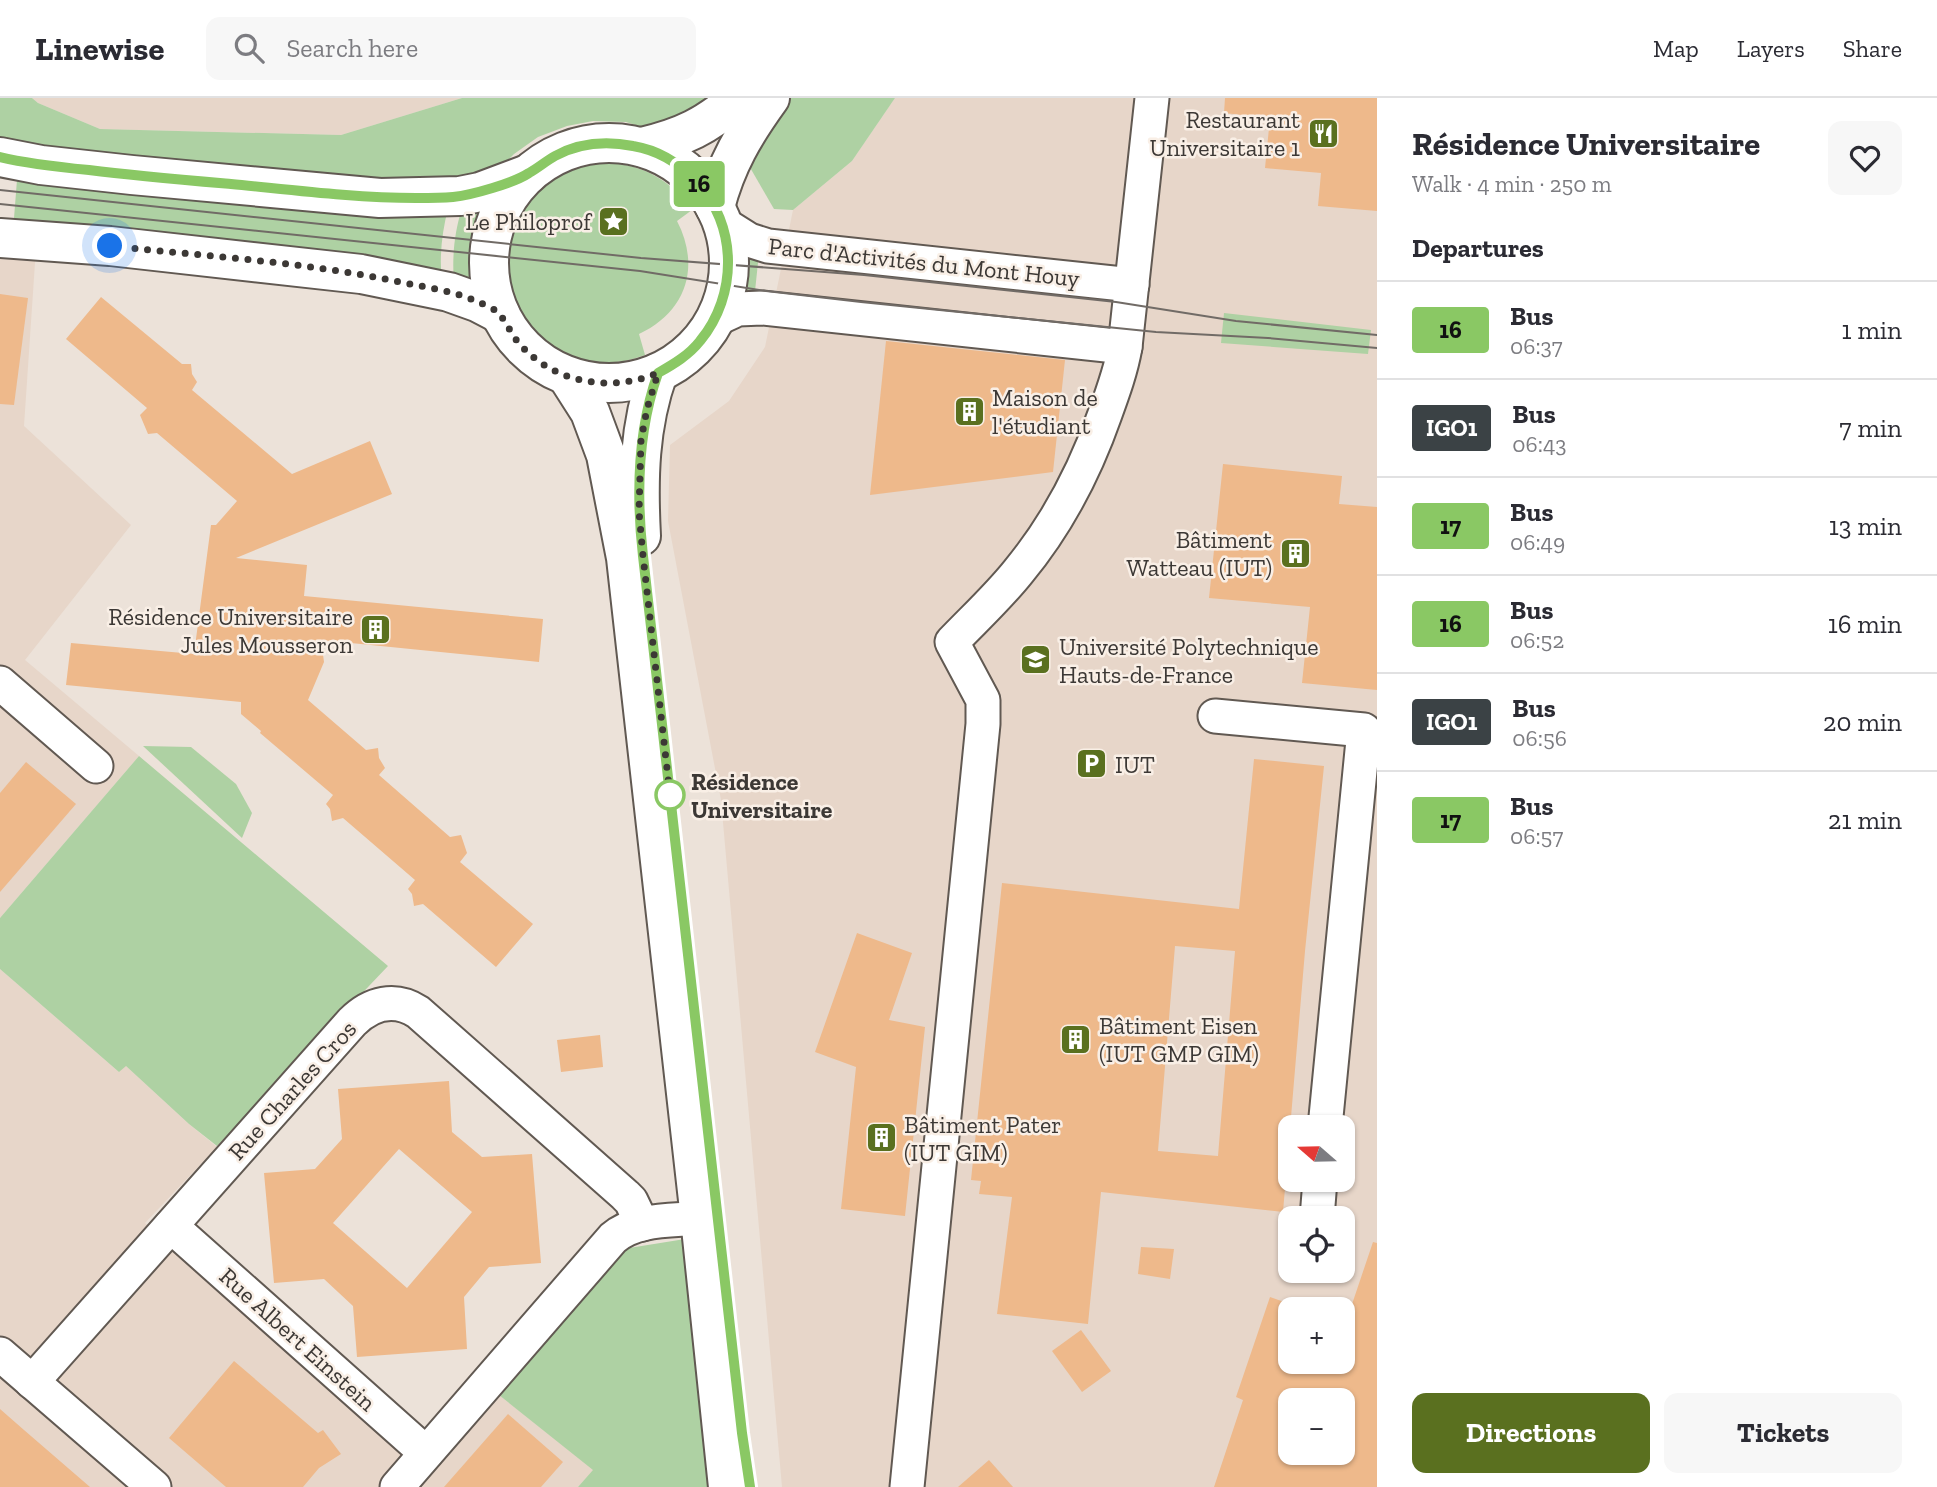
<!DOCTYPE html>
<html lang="en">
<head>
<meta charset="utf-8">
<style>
	body { margin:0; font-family:"Zilla Slab",serif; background:#f7f7f7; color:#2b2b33; height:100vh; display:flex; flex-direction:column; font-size:26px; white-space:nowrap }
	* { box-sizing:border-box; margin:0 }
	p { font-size:23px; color:#7c7c81 }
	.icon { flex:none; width:38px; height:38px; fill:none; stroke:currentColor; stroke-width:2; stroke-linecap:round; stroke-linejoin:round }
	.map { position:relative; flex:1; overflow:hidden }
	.panel { display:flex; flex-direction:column; background:#fff; width:560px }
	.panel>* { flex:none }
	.badge { padding:0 14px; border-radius:5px; font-size:24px; line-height:46px }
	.needle { width:46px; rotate:290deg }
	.controls { position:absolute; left:1278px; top:1017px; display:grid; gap:14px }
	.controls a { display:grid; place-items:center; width:77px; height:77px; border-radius:14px; background:#fff; box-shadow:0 2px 5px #0004; font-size:35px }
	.you { position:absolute; width:35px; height:35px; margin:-18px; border:5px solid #fff; border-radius:50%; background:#1a73e8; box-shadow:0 0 0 10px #1a73e833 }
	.map>.badge { position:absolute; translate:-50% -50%; box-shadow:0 0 0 4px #fff }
	h2 { padding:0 35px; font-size:26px; line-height:63px }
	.round { display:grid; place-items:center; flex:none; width:74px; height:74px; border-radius:14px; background:#f7f7f7 }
	.headline { display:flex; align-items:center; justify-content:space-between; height:119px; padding:0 35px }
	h1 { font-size:33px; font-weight:700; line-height:52px }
	.button { display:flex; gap:14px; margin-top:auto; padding:14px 35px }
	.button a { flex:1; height:80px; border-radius:14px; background:#5a701f; color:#fff; font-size:28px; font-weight:700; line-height:80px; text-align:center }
	.button a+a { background:#f7f7f7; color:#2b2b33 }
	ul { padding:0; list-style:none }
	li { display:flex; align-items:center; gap:21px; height:98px; padding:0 35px; border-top:2px solid #e1e1e2 }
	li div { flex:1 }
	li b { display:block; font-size:26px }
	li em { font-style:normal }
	li .badge { min-width:77px; font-weight:700; text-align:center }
	header { display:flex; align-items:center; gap:42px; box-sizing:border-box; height:98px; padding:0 35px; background:#fff; border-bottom:2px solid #e1e1e2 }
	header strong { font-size:33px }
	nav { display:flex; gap:38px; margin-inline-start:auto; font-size:24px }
	.search { width:490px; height:63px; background:#f7f7f7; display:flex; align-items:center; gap:18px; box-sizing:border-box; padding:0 24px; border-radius:14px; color:#7c7c81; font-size:26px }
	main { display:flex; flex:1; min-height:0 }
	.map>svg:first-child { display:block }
</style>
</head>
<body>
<header>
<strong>Linewise</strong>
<div class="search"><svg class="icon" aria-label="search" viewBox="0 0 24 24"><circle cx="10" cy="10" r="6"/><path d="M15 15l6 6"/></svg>Search here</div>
<nav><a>Map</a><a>Layers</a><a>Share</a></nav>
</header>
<main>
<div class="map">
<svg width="1377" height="1389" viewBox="0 0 1377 1389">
	<rect width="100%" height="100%" fill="#ece2d9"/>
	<!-- built -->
	<g fill="#e7d6c9" fill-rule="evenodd">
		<path d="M32 0H462L341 37 100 31 38 5Z"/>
		<path d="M895 0H1377V1389H782L721 702 668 423 670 347 729 303 765 249 793 112 852 63ZM1290 1029H1342V1082H1290ZM1290 1120H1342V1172H1290ZM1290 1211H1342V1264H1290ZM1290 1302H1342V1354H1290Z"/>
		<path d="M36 150 24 328 131 427 25 562 139 658 0 820V151Z"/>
		<path d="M0 871 119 974 125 967 189 1026 217 1049 145 1125 434 1370 499 1297 594 1372 578 1389H0Z"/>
	</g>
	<!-- green -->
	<g fill="#aed1a3">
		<path d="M0 0H32L38 5 100 31 341 37 462 0H707L677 28 652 32 626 24 593 23 567 28 538 39 514 56 492 78 424 87 0 48Z"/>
		<path d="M788 0H895L852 63 793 112 774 111 748 66Z"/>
		<path d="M609 65C644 67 672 83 692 112L677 123C701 169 686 214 639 236L645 257C622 266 599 267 576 260 489 233 485 110 567 73 580 67 594 65 609 65Z"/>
		<path d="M18 69 448 110C442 135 439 158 442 184L13 133Z"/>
		<path d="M462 110 479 112 480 114 472 147 473 183 454 186C452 159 454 136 462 110Z"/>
		<path d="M759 155 754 203 739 198 744 172 745 157Z"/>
		<path d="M1224 215 1371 232 1368 256 1221 245Z"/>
		<path d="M143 648 191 649 236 686 252 715 242 740Z"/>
		<path d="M139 658 388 868 217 1048 189 1026 126 968 119 974 0 871V820Z"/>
		<path d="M685 1141 719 1389H578L593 1372 499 1297 623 1151Z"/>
	</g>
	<!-- building -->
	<g fill="#eeb98b" fill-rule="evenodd">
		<path d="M1225 0H1377V113L1318 108 1321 75 1265 70 1270 20 1224 15Z"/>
		<path d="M0 196 28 200 14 307 0 306Z"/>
		<path d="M101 199 182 266H191L192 276 197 284 192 292 292 376 370 343 392 396 236 460 307 467 304 498 543 521 539 564 321 542 324 564 308 602 366 652 378 650 379 660 385 670 379 677 450 739 461 737 467 755 460 764 533 826 496 869 423 806 414 808 412 796 408 791 415 782 343 720 332 723 330 711 326 706 333 697 260 635 261 633 241 616V604L66 587 71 545 194 556 211 427H216L237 403 157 335 148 336 140 317 147 310 66 241Z"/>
		<path d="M886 243 1065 262 1053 374 870 397Z"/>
		<path d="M1223 366 1342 378 1339 406 1377 409V592L1302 585 1310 509 1209 500Z"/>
		<path d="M1254 661 1324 668 1305 853 1283 1114 1101 1094 1088 1226 997 1216 1012 1099 979 1096 981 1083 971 1082 1002 785 1239 811ZM1175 848 1235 853 1218 1058 1158 1053Z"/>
		<path d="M26 664 76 706 0 794V695Z"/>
		<path d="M857 835 912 855 889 922 925 929 905 1118 841 1111 856 969 815 954Z"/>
		<path d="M600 937 603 969 561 974 557 942Z"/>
		<path d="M449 983 452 1034 482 1059 532 1056 541 1165 489 1169 464 1199 467 1251 357 1259 353 1208 324 1181 274 1185 264 1075 315 1071 342 1041 338 991ZM399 1051 472 1114 407 1190 333 1125Z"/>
		<path d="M1373 1144 1377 1145V1389H1214L1243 1302 1236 1299 1270 1199 1290 1206V1264H1342V1223L1346 1224ZM1290 1302H1342V1354H1290Z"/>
		<path d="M1141 1149 1174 1151 1170 1181 1138 1176Z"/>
		<path d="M1081 1232 1111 1273 1082 1294 1052 1253Z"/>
		<path d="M234 1263 318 1335 323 1332 341 1356 319 1370 303 1389H226L169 1340Z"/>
		<path d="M0 1311 24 1332 90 1389H0Z"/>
		<path d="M508 1316 563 1364 541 1389H444Z"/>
		<path d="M989 1362 1013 1389H958Z"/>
	</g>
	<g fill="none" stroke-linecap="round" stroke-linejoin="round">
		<defs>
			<g id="minor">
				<path d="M722 125 749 142 768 148 1132 187"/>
				<path d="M714 222 738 211 762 210 1125 249"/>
				<path d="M0 585 96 668"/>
				<path d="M1215 618 1364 632 1325 1029"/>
				<path d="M1317 1120 1320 1082"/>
				<path d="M171 1128 426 1355"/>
				<path d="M0 1256 154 1389"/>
				<path d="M32 1284 352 924C371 905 395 899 418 914L625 1097 631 1103 642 1126"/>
				<path d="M397 1389 613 1140C636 1120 671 1123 700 1120"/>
				<path d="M907 1389 983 626V602L952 544C974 521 998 499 1018 474 1057 427 1085 373 1105 316 1113 294 1121 272 1125 249L1152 0"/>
			</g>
			<g id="secondary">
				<path d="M642 49C684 39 706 28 739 0"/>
				<path d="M715 109C726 66 744 36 770 0"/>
			</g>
			<g id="primary">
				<circle cx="609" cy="165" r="120"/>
				<path d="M0 59 41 67 132 77 380 100 460 98 480 94 528 76"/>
				<path d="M0 140 110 148 361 176 449 194 477 204 500 216"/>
				<path d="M567 278 590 314 606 357 626 460 700 1120 728 1389"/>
				<path d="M641 438C638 381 639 328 658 275"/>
			</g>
		</defs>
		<!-- minor casing -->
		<use href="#minor" stroke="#615952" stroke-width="37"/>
		<!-- secondary casing -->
		<use href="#secondary" stroke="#615952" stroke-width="42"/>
		<!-- primary casing -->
		<use href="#primary" stroke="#615952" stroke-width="42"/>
		<!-- minor -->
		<use href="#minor" stroke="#fff" stroke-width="33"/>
		<!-- secondary -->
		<use href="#secondary" stroke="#fff" stroke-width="38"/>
		<!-- primary -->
		<use href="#primary" stroke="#fff" stroke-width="38"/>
		<!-- tram -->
		<g stroke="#716b66" stroke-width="2">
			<path d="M0 92 641 160 864 177 1116 204 1236 223 1377 237"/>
			<path d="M0 106 640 173 766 193 861 204 1156 234 1268 240 1377 250"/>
		</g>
	</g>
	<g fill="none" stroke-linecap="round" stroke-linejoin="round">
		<defs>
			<path id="line" d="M0 59C29 66 59 69 89 72 136 78 184 82 231 86 293 92 355 100 416 100 429 100 441 100 453 99 472 97 514 85 529 75 538 70 546 63 555 58 579 45 607 43 633 48 657 52 679 65 696 83 738 127 738 197 700 243 689 257 674 266 658 275 637 334 636 396 643 458L742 1335 750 1389"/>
		</defs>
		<!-- line casing -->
		<use href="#line" stroke="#fff" stroke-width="16"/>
		<!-- line -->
		<use href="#line" stroke="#8ac864" stroke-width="10"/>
		<!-- walk -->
		<path stroke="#3c3835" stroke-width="7" stroke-dasharray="0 12.6" d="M110 148C205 158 302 164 395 183 423 189 452 192 478 204 485 207 496 211 500 217 507 225 511 236 518 244 552 285 610 295 658 275L647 311 641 342 639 414 643 458 670 697"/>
	</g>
	<!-- icons -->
	<defs>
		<symbol id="restaurant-square" viewBox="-11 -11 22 22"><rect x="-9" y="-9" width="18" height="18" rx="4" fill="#5a701f" stroke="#f9efe6"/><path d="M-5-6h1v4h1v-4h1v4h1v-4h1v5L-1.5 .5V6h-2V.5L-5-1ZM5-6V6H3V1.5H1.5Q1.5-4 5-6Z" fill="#fff"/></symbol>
		<symbol id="sight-square" viewBox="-11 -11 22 22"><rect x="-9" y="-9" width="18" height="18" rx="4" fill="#5a701f" stroke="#f9efe6"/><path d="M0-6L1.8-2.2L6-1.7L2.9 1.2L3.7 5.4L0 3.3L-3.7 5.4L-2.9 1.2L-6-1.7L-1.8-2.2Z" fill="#fff"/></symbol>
		<symbol id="building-square" viewBox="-11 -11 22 22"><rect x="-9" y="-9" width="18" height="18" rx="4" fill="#5a701f" stroke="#f9efe6"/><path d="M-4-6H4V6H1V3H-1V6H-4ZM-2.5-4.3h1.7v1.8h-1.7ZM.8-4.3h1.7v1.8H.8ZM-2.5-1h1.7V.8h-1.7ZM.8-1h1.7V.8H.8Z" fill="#fff"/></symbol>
		<symbol id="university-square" viewBox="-11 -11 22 22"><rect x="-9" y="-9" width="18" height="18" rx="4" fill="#5a701f" stroke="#f9efe6"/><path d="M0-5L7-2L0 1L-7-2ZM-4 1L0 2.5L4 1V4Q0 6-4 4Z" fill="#fff"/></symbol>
		<symbol id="parking-square" viewBox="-11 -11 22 22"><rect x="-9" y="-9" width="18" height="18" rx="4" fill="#5a701f" stroke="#f9efe6"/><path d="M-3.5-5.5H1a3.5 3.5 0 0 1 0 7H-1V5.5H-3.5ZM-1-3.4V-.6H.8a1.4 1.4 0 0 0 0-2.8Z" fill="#fff"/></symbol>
	</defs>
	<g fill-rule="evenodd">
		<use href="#restaurant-square" x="1306" y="18" width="35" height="35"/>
		<use href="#sight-square" x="596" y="106" width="35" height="35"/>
		<use href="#building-square" x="952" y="296" width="35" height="35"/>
		<use href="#building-square" x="1278" y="438" width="35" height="35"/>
		<use href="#building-square" x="358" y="514" width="35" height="35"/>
		<use href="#university-square" x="1018" y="544" width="35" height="35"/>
		<use href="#parking-square" x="1074" y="648" width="35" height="35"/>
		<use href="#building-square" x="1058" y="924" width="35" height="35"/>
		<use href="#building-square" x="864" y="1022" width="35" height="35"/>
	</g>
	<!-- markers -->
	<circle fill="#fff" stroke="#8ac864" stroke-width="3.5" cx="670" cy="697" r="14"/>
	<g text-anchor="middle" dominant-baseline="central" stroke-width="5" stroke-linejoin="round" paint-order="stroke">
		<!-- poi labels -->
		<g font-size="24" fill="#3c3835" stroke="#f9efe6" text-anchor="start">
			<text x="1300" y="21" text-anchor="end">Restaurant<tspan x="1300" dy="28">Universitaire 1</tspan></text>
			<text x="591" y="123" text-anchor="end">Le Philoprof</text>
			<text x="992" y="299">Maison de<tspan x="992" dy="28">l'étudiant</tspan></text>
			<text x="1272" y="441" text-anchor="end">Bâtiment<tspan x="1272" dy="28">Watteau (IUT)</tspan></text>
			<text x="353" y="518" text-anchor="end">Résidence Universitaire<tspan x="353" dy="28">Jules Mousseron</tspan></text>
			<text x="1059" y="548">Université Polytechnique<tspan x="1059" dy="28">Hauts-de-France</tspan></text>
			<text x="1115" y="666">IUT</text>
			<text x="1099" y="927">Bâtiment Eisen<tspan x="1099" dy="28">(IUT GMP GIM)</tspan></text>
			<text x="904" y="1026">Bâtiment Pater<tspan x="904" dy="28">(IUT GIM)</tspan></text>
		</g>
		<!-- street labels -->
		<g font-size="24" fill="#3c3835" stroke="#f9efe6">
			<text transform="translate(924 164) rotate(6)">Parc d'Activités du Mont Houy</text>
			<text transform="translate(292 992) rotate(-48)">Rue Charles Cros</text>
			<text transform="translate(298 1241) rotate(42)">Rue Albert Einstein</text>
		</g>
		<!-- stop labels -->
		<g font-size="24" font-weight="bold" fill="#3c3835" stroke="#f9efe6" text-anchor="start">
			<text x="691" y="683">Résidence<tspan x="691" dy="28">Universitaire</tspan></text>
		</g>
	</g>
</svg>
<div class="controls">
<a><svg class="needle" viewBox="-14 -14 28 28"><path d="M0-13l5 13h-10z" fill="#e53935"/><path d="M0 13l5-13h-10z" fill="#7c7c81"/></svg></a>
<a><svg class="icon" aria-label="locate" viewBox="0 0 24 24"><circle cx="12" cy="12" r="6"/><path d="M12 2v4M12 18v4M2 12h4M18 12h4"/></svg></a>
<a>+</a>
<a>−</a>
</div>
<div class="you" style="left:110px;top:148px"></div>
<b class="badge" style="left:699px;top:86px;background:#8ac864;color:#111">16</b>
</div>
<section class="panel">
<div class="headline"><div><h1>Résidence Universitaire</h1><p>Walk · 4 min · 250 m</p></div><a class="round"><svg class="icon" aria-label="heart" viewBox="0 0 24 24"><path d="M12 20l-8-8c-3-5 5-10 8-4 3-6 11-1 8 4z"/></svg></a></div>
<h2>Departures</h2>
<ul>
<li><span class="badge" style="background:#8ac864;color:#111">16</span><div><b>Bus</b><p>06:37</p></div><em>1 min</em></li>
<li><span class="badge" style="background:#3b4245;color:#fff">IGO1</span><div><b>Bus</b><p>06:43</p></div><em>7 min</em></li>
<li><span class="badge" style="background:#8ac864;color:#111">17</span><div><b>Bus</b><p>06:49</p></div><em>13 min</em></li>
<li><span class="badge" style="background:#8ac864;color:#111">16</span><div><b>Bus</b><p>06:52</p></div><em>16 min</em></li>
<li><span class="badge" style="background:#3b4245;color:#fff">IGO1</span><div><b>Bus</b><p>06:56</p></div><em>20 min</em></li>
<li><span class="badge" style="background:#8ac864;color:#111">17</span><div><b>Bus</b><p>06:57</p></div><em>21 min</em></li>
</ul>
<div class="button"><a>Directions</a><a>Tickets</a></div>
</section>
</main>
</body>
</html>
